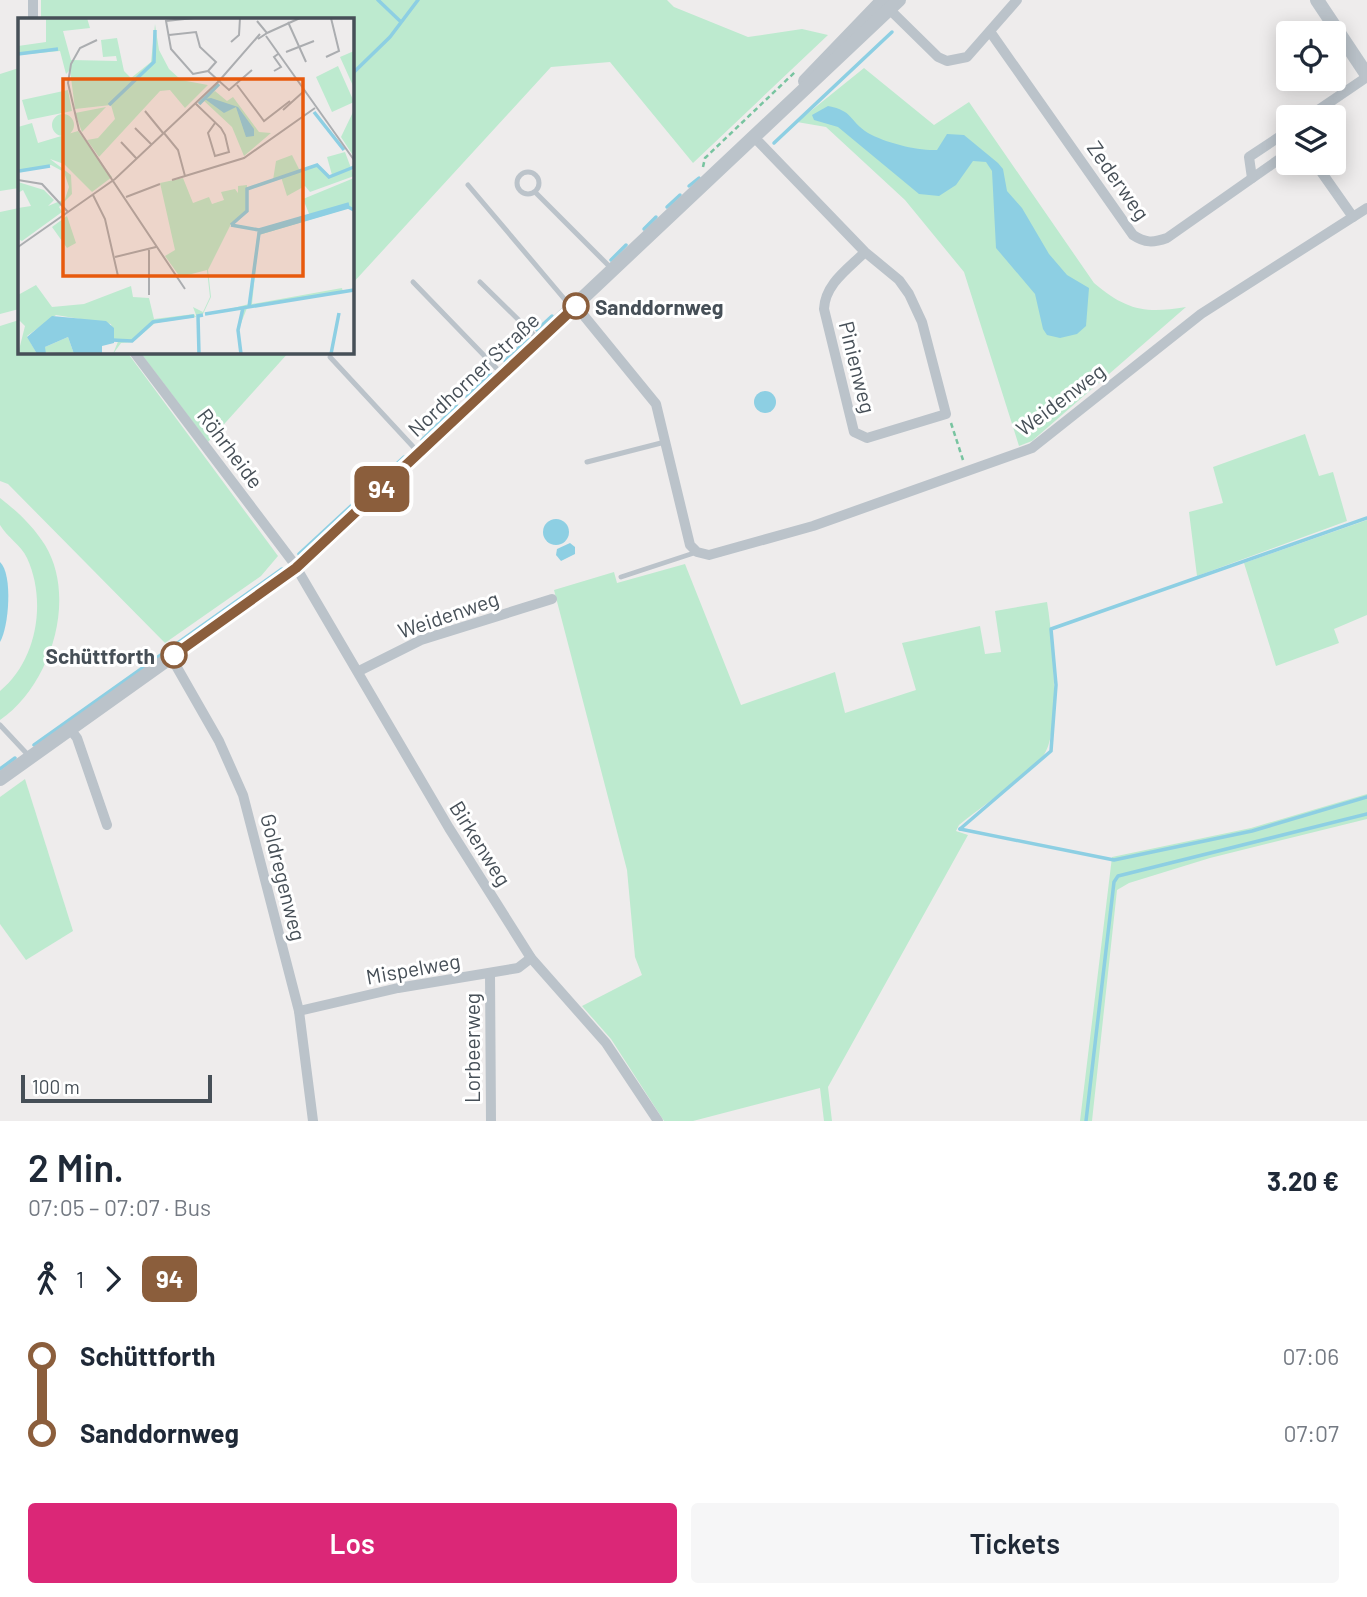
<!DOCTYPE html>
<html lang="de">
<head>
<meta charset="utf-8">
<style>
	body { margin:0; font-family:Barlow,sans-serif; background:#f6f6f7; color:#1f2937; height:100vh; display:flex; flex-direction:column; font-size:26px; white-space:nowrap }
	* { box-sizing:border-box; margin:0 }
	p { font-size:23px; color:#747a83 }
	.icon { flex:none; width:38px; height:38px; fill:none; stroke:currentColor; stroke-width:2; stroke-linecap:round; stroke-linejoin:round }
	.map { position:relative; height:1121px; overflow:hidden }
	.details { display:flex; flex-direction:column; background:#fff; flex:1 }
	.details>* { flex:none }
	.badge { padding:0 14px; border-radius:10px; font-size:24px; line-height:46px }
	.tools { position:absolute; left:1276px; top:21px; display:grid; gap:14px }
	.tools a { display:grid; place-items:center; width:70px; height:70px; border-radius:7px; background:#fff; box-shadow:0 4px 18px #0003; font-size:35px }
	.scale { position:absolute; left:21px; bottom:18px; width:191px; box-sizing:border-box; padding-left:7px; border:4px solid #464f57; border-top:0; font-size:19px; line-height:24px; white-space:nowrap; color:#464f57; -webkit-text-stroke:5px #fff; paint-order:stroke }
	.map>.badge { position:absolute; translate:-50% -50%; box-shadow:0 0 0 4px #fff }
	.legs { display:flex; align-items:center; gap:10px; height:77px; padding:0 28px; font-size:23px }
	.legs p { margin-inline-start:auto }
	.summary { display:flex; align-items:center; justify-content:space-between; height:119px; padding:0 28px }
	h1 { font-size:38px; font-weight:600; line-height:52px }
	.action { display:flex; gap:14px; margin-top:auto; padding:14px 28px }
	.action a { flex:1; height:80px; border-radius:7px; background:#db2777; color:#fff; font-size:28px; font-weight:600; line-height:80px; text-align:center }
	.action a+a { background:#f6f6f7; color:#1f2937 }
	ul { padding:0 28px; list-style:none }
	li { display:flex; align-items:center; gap:24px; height:77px; font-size:26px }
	li i { display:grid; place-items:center; width:10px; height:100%; margin:0 9px; background:currentColor }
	li i::after { content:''; width:18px; height:18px; margin:-9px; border:5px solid; border-radius:50%; background:#fff }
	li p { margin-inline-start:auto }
	li:first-child i { background:linear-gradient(#0000 50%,currentColor 0) }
	li:last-child i { background:linear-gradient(currentColor 50%,#0000 0) }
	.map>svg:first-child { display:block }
</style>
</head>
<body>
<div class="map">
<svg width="1367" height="1121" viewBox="0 0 1367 1121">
	<rect width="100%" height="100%" fill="#eeecec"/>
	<!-- green -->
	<g fill="#bdeacf">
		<path d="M41 0H667L674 7 748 37 802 29 828 35 693 163 610 62 551 67 352 284V19H41Z"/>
		<path d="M19 68V188L0 191V74Z"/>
		<path d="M864 68 934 125 969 102 1094 283C1126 310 1145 314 1186 307L1032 441 1019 446 964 272 905 200 826 127 797 122Z"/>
		<path d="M19 208V309L0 314V212Z"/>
		<path d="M19 320V352H127L278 556 261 576 165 643 8 484 0 481V326Z"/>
		<path d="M140 352H289L208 442Z"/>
		<path d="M1305 434 1319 476 1333 472 1347 521 1197 576 1189 512 1223 503 1213 467Z"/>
		<path d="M0 498C18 512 33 526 45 545 78 599 50 686 0 720V691C37 661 47 601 27 558 21 545 7 537 0 525 0 520 0 505 0 498Z"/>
		<path d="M1367 520V615L1334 629 1339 643 1276 666 1244 563Z"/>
		<path d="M685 564 741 705 835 672 845 713 916 690 902 643 980 626 985 654 1001 652 995 611 1047 602C1052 630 1062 733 1043 756 1021 780 985 804 959 825L956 831 968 835 828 1087 832 1121H824L820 1088 693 1121H664L611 1039 582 1006 642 975 635 957 627 870 554 590 614 572 617 583Z"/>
		<path d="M25 779 73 931 26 960 0 924V797Z"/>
		<path d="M1367 794V819L1210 858 1129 883 1117 890 1092 1121H1080L1112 857 1251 828Z"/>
	</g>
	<!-- water -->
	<g fill="#8dcfe3">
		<path d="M828 106C854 111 849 121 868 133 886 143 918 151 937 150L947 134 964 135 998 163 1003 169 1007 191 1022 208 1049 254 1067 275 1089 288 1086 326 1077 334 1060 338 1047 335 1043 329 1035 294 996 248 992 171 986 162 973 161 956 185 939 196 919 194 838 127 814 120 812 115Z"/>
		<circle cx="765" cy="402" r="11"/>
		<circle cx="556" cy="532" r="13"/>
		<path d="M570 543 575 547V554L561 561 556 555 557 549Z"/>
		<path d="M0 562C13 574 9 627 0 642Z"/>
	</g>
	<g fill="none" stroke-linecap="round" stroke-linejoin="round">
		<!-- stream -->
		<g stroke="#8dcfe3" stroke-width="3.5">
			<path d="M378 0 400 21"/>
			<path d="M352 74 390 37 418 0"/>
			<path d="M774 143 892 32"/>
			<path d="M689 186 699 178"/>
			<path d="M667 207 680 195"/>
			<path d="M644 229 656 217"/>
			<path d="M611 260 626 245"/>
			<path d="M537 330 552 316"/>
			<path d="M505 361 528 339"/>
			<path d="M467 397 491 374"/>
			<path d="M422 440 457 406"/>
			<path d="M299 554 404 457"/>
			<path d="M34 745 282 569"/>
			<path d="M0 769 15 758"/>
			<path d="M960 829 1051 751 1056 685 1051 629 1367 518"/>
			<path d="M960 829 1114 860 1252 831 1367 797"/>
			<path d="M1086 1121 1114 882 1118 876 1367 814"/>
		</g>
		<!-- path -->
		<g stroke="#78c4a0" stroke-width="2.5" stroke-dasharray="5 3.5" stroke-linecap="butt">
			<path d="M703 167 705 158 795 72"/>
			<path d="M951 423 963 460"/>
		</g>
		<!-- service -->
		<g stroke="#bbc3ca" stroke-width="5">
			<circle cx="528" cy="183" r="11"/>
			<path d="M468 185 572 308"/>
			<path d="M535 192 612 269"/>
			<path d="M413 282 501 373"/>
			<path d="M480 282 538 339"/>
			<path d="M330 357 418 452"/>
			<path d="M587 462 665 442"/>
			<path d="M621 577 697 552"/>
			<path d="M0 725 29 756"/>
		</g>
		<!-- minor -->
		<g stroke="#bbc3ca" stroke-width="10">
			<path d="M884 4 938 57 947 61 967 57 1017 0"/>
			<path d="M33 19V0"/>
			<path d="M991 33 1133 235C1145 243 1153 243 1167 238L1288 153"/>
			<path d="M1308 117 1367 77"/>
			<path d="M754 137 865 252 899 280 909 294 922 322 946 414 867 438 854 432 824 309C825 284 848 269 865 252"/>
			<path d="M1315 163 1353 217"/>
			<path d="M1252 178 1249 157 1288 131"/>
			<path d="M576 306 656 404 690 545 697 552 709 555 813 526 1032 448 1201 314 1367 208"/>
			<path d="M134 352 293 562 449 828 531 958 606 1043 658 1121"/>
			<path d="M171 657 219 741 243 795 299 1011 313 1121"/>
			<path d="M359 671 421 640 552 599"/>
			<path d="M70 729 77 738 107 825"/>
			<path d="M490 974 491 1121"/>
			<path d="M299 1011 398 988 518 968 531 958"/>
		</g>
		<!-- tertiary -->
		<g stroke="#bbc3ca" stroke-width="14">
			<path d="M1317 0 1367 75"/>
			<path d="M805 81 883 0"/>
			<path d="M0 779 296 568 899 0"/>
		</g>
	</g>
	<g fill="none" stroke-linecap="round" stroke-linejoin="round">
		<defs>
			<path id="line-1" d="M174 655 296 568 576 306"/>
		</defs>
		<!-- line-1 casing -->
		<use href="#line-1" stroke="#fff" stroke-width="16"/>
		<!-- line-1 -->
		<use href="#line-1" stroke="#8b5e3c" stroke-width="10"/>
	</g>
	<!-- markers -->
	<g fill="#fff" stroke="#8b5e3c" stroke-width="3.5">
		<circle cx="576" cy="306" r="12"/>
		<circle cx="174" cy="655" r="12"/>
	</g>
	<g text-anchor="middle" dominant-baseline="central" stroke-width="6" stroke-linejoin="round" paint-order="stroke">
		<!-- street labels -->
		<g font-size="21" fill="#464f57" stroke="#fff">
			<text transform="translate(1119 180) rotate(55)">Zederweg</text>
			<text transform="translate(858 367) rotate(76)">Pinienweg</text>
			<text transform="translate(473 374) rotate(-43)">Nordhorner Straße</text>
			<text transform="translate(1060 399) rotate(-37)">Weidenweg</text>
			<text transform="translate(231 448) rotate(53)">Röhrheide</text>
			<text transform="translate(448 614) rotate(-19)">Weidenweg</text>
			<text transform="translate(481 843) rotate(58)">Birkenweg</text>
			<text transform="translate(284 877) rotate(76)">Goldregenweg</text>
			<text transform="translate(413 968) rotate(-10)">Mispelweg</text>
			<text transform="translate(471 1048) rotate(-90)">Lorbeerweg</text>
		</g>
		<!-- stop labels -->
		<g font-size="21" font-weight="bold" fill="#464f57" stroke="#fff" text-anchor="start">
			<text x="595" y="306">Sanddornweg</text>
			<text x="155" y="655" text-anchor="end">Schüttforth</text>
		</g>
	</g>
	<!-- overview -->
	<g transform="translate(18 18)">
		<rect width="336" height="336" fill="#eeecec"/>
		<path d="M28 0H69L72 10 45 13 53 42 99 43 98 38 85 39 83 22 99 20 106 53 113 60 133 44 137 6 141 32 151 51 163 62 190 67 167 90 152 72 142 73 81 139 69 122 80 120 97 101 93 87 57 91 52 52 48 56 42 33 0 37V28L28 24ZM336 33V70L322 39ZM320 48 336 84 314 94 298 59ZM50 72 54 93 10 102 4 82ZM197 73 209 83 215 79 241 114 253 115 226 138 214 109 185 82ZM88 89 64 114 57 95ZM336 92V139L323 119ZM34 107a11 11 0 1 1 22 0a11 11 0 1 1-22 0ZM14 105 20 125 60 113 94 159 74 174 46 146 32 141 53 157 54 176 41 189 44 194 4 223 0 221V190L13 188 5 172 0 175V164L26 172 36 182 30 188 47 181 51 169 46 154 33 147 1 152 0 109ZM327 134 336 158 292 174 287 168 269 178 263 159 255 162 258 143 274 137 282 153 298 148 311 160 314 157 309 139ZM165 160 175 185 191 179 194 186 206 182 203 174 217 171 220 175V168L229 167V193L213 206 190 252 193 279 185 296 178 297 175 289 185 294 192 279 189 252 162 259 147 238 157 232 142 165ZM336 160V193L331 190 241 217 234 286 324 270 325 274 229 290 220 313 223 291 188 297 231 286 240 212 292 198 285 181ZM49 198 58 225 49 230 34 209ZM18 267 34 289 66 286 113 268 115 279 131 280 136 301 176 296 178 299 137 305 115 324 103 325 95 336 101 321H96L93 306 38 297 9 318 19 336H0L7 308 0 301V277ZM50 319 56 336 27 334V329Z" fill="#bdeacf"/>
		<path d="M193 80 220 89 236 111V118L228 119 218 89 206 95 187 81ZM34 298 88 303 96 310V325L84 328V336H56L50 319 27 329 28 336H19L9 319Z" fill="#8dcfe3"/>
		<path fill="none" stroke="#8dcfe3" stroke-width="3.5" d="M0 36 40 31M181 86 201 66M91 87 136 44 137 12M296 94 326 132M1 153 32 148M213 207 229 193V171L299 147 311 159 336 149M213 207 241 212 331 186M231 289 241 215 330 189 336 192M187 296 336 272M94 322 114 323 135 304 176 298M181 336 180 298 185 297M223 336 220 312 225 290M313 336 321 295"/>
		<path fill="none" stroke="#abadb0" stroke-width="2" d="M239 3 249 15 240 21M270 4 288 44M249 15 282 0M151 17 178 14 182 29 198 44 190 53 175 56 153 31 148 3 176 0M248 18 336 142M79 22 62 30 53 46 50 65 61 112 167 271M213 24 221 17 222 0M268 34 296 23M308 39 321 33 313 0M190 53 211 72 234 52M256 53 263 49 256 39 260 36M219 67 246 103 272 83M177 85 203 110 207 117 211 134 197 138 190 115 197 105M265 92 285 74M127 93 145 115M117 110 133 126M146 115 160 132 167 158M103 124 118 140M0 162 24 166 50 194M154 162 226 140 297 90M75 177 87 201 100 258H112M108 179 142 166M0 229 97 161 201 63 242 16M131 232V277M97 239 138 229"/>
		<path fill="#e8590c" fill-opacity="0.15" stroke="#e8590c" stroke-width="3.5" d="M45 61H285V258H45Z"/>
		<rect width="336" height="336" fill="none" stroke="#464f57" stroke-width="3.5"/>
	</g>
</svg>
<div class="tools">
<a><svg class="icon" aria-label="locate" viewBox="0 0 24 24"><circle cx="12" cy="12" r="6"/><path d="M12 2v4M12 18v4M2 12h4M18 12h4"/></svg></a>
<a><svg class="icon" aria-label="layers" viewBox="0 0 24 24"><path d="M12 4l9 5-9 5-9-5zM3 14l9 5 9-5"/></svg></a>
</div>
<div class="scale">100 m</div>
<b class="badge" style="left:382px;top:489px;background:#8b5e3c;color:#fff">94</b>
</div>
<section class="details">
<div class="summary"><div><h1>2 Min.</h1><p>07:05 – 07:07 · Bus</p></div><b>3.20 €</b></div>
<div class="legs"><svg class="icon" aria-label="walk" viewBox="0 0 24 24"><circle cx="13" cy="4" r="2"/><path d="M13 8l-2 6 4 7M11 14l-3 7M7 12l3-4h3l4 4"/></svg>1<svg class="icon" aria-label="forward" viewBox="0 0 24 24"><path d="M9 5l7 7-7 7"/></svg><b class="badge" style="background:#8b5e3c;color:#fff">94</b></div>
<ul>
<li><i style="color:#8b5e3c"></i><b>Schüttforth</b><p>07:06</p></li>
<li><i style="color:#8b5e3c"></i><b>Sanddornweg</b><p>07:07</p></li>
</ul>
<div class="action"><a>Los</a><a>Tickets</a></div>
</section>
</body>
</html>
